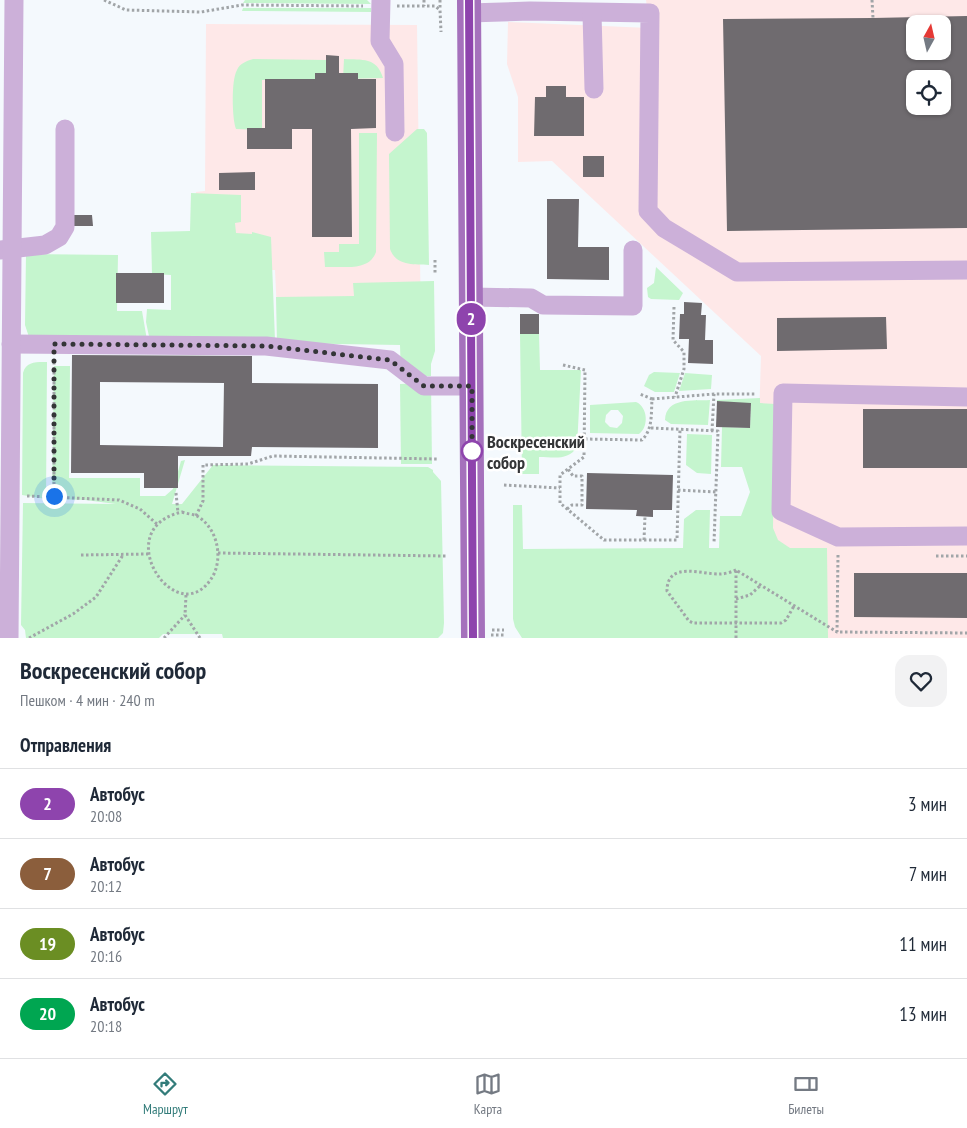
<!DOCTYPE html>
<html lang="ru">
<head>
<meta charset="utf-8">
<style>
	body { margin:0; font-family:"PT Sans Narrow",sans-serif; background:#f2f2f3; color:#1f2937; height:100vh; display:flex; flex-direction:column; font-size:19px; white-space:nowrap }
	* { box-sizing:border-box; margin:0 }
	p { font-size:16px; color:#747a83 }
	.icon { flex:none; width:28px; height:28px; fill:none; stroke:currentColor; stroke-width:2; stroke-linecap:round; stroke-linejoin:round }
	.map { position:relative; height:638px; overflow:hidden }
	.side { display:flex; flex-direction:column; background:#fff; flex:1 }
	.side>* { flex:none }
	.badge { padding:0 10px; border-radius:16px; font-size:18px; line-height:32px }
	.needle { width:32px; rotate:8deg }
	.buttons { position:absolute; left:906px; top:15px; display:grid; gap:10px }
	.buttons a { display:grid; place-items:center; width:45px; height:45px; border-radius:10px; background:#fff; box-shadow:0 1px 4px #0004; font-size:25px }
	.you { position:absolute; width:25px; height:25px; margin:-12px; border:4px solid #fff; border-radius:50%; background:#1a73e8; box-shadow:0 0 0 8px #1a73e833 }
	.map>.badge { position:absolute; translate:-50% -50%; box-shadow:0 0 0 2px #fff }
	h2 { padding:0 20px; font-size:19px; line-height:45px }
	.round { display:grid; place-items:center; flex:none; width:52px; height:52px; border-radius:15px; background:#f2f2f3 }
	.head { display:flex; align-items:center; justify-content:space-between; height:85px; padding:0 20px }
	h1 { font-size:24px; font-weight:700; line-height:38px }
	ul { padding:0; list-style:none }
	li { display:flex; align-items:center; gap:15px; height:70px; padding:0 20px; border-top:1px solid #e0e1e3 }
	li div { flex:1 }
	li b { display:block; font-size:19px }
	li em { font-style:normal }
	li .badge { min-width:55px; font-weight:700; text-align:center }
	.tabs { display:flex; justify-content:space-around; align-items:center; height:70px; border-top:1px solid #e0e1e3; background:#fff; font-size:14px; color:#747a83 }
	.tabs a { display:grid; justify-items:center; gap:2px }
	.tabs .on { color:#337c7a }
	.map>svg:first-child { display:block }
</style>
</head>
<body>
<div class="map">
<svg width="967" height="638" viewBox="0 0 967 638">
	<rect width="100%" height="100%" fill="#f4f9fd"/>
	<!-- commercial -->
	<g fill="#fee8e8" fill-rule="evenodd">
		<path d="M646 0H967V638H637L638 549 755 548 761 356 552 161 518 162V97L507 64 508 22 650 28ZM915 24H942V51H915ZM915 79H942V106H915Z"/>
		<path d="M206 24 417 25 421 335 278 334 275 270H222L192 225 196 192 205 191Z"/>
	</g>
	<!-- green -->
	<g fill="#c5f5ce" fill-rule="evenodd">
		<path d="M245 0H367L371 4 243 3Z"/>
		<path d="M243 8H371V12L242 11Z"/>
		<path d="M253 59 327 60V80H262V130L236 129C232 119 231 80 237 70 240 63 247 61 253 59Z"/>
		<path d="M344 59C362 60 377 57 383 78L343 79Z"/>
		<path d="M417 129H424L427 133 429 265C413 264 396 266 390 249L389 154Z"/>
		<path d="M359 133H377L376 252C369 272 343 266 325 267L324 252H339V244H359Z"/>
		<path d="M191 193 241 195V222L235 223 236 233 252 234V232L271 237 275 340 150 341 146 322 147 309 171 310V275L152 274 151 232 190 231Z"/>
		<path d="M26 254 118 255 117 311H142L147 340 29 337 25 325Z"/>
		<path d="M656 267 683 293 679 300 651 299 648 297 647 288 654 283Z"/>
		<path d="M434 281 435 351 431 364V376L401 377 400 345 277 343 276 297 354 296 353 283Z"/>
		<path d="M520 334H539L540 370H581L577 447C568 461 554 457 539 457V474H522Z"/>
		<path d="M47 362 46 499 22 495 23 373C26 361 37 362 47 362Z"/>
		<path d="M54 366H70L69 478H140V496H165L173 489 181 461 185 460 172 504H182L213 465 428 467 433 470V472L441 481 444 623 443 633 438 638H223L222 634H163L159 638H26L25 630 21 625 23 503 116 504 85 500 52 499Z"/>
		<path d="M654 372 680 373 674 392H655L644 386 649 375Z"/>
		<path d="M685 373 712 375 711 389 679 391Z"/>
		<path d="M431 383 432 464H401L400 384Z"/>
		<path d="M760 398V403L775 404 773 528 778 540 790 548H827L828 638H522L515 627 513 619V505H522L523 549 683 548 684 519 696 510H710L709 548H719L720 516H741L750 492 742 467H721L722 427 750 428 751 404 717 401V400Z"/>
		<path d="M710 400 708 425 671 424 665 420C666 397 693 401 710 400Z"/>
		<path d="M636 402C648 407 649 427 639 434L590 433V405ZM611 410H618L623 416 622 423 617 428 610 427 605 422 606 415Z"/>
		<path d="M687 434 712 435 711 474 697 473 686 465Z"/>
	</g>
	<!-- building -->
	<g fill="#6f6b6f" fill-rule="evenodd">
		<path d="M967 16V228L727 231 723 19 873 18ZM915 24H942V51H915ZM915 79H942V106H915Z"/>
		<path d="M326 55 339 56V73H358V79H376V128L351 129 352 237H312V129H292V149H247V128H265V79H315V73H326Z"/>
		<path d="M546 86H566V97H584V136H534L535 97H546Z"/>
		<rect x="583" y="156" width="21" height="21"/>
		<path d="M255 172V190H219V173Z"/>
		<path d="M547 199H579L578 247H609V280L547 279Z"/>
		<path d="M74 215H92L93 226H74Z"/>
		<rect x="116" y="273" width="48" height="30"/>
		<path d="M684 302 702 303 701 315H706L705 340H713V364L688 363 689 339H679L680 314H684Z"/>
		<rect x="520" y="314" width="19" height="20"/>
		<path d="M886 317 887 349 777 351V318Z"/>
		<path d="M72 355 252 356V383L378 384V448L252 447 251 456H178V488H144V473H71ZM100 382 224 383 223 447 100 445Z"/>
		<path d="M717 401 751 403 750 428 716 427Z"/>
		<rect x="863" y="409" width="104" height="59"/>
		<path d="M587 473 673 475 672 510H653V517L636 516 637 510 586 509Z"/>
		<path d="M854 573H967V618L854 617Z"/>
	</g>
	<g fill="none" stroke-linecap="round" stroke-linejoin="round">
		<!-- path -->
		<g stroke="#a1a5a8" stroke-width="3" stroke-dasharray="2.5 2.5" stroke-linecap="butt">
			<path d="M104 0 126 10 201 12 242 5 363 6"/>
			<path d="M424 0V6"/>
			<path d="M440 0V9"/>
			<path d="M872 0 873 18"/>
			<path d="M397 6H435L440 10 441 32"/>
			<path d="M435 260V275"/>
			<path d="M674 307 673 340 684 352V369L675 397"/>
			<path d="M54 362V496"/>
			<path d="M563 365 585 370 584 457 560 475V503L604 540H677L680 429"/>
			<path d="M652 399 714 394H756"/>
			<path d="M651 428 718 431 714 543"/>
			<path d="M712 431 714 394"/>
			<path d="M585 439 642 440C653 429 651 414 652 399L640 394"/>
			<path d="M504 485 560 488"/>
			<path d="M678 490 716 492"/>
			<path d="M176 493 178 513"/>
			<path d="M27 496 119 500 140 509 158 525"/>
			<path d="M567 509 572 505H582V476H573L568 469"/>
			<path d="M182 512C187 514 193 514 197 516 216 527 223 554 214 574 180 638 105 529 182 512Z"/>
			<path d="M196 516 203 501V465L248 464 273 456 438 459"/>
			<path d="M644 540 645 516"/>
			<path d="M218 553 446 556"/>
			<path d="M81 555 148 554"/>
			<path d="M838 555 837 632 967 633"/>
			<path d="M936 556H967"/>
			<path d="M736 570C731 572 725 574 720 574 703 575 667 560 667 591L689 621 693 623H781L786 620 794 606"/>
			<path d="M186 595 185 615 200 638"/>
			<path d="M736 599 750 595 761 585"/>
			<path d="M492 630H504"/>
			<path d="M491 635H505"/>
			<path d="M29 638 73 614 96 597 123 555"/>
			<path d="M164 638 185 615"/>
			<path d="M736 638V570L837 632"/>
		</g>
		<!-- minor -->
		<g stroke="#ccb0d9" stroke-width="19">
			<path d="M381 0 380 41 394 64 395 132"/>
			<path d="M469 13 530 11 650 13 648 211 664 228 737 272 967 270"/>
			<path d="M592 13 594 89"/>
			<path d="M0 250 45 245 59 237 65 227V129"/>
			<path d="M471 297 531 298 543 305 633 306V250"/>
			<path d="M11 344 266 346 390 360 424 386H472"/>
			<path d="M967 397 783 393 781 511 838 537 967 536"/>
			<path d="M9 638 14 0"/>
		</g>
		<!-- major -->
		<path stroke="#a571bc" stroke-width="24" d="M469 0 473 638"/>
	</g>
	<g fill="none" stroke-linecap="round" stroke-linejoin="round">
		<defs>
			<path id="line" d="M469 0 473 638"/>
		</defs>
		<!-- line casing -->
		<use href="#line" stroke="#fff" stroke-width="11"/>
		<!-- line -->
		<use href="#line" stroke="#8e44ad" stroke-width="8"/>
		<!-- walk -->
		<path stroke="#343537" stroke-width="5" stroke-dasharray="0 9" d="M54 496V344L266 346 390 360 424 386H472V451"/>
	</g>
	<!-- markers -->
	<circle fill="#fff" stroke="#8e44ad" stroke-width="2.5" cx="472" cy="451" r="10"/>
	<g text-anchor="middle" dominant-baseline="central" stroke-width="5" stroke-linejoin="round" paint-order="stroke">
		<!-- stop labels -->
		<g font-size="18" font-weight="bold" fill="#343537" stroke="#fff" text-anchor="start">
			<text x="487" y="441">Воскресенский<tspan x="487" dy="21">собор</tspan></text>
		</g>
	</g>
</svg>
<div class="buttons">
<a><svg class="needle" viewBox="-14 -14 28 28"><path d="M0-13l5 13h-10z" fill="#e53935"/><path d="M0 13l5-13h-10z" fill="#747a83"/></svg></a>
<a><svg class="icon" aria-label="locate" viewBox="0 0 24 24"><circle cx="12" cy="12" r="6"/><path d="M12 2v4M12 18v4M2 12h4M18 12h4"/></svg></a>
</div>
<div class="you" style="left:54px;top:496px"></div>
<b class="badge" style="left:471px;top:319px;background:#8e44ad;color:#fff">2</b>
</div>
<section class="side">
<div class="head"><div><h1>Воскресенский собор</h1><p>Пешком · 4 мин · 240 m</p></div><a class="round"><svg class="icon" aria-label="heart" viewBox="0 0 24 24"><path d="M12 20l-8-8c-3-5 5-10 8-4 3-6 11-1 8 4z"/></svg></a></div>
<h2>Отправления</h2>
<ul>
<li><span class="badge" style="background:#8e44ad;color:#fff">2</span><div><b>Автобус</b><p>20:08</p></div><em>3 мин</em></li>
<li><span class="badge" style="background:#8b5e3c;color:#fff">7</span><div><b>Автобус</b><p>20:12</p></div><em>7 мин</em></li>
<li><span class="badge" style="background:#6b8e23;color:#fff">19</span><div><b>Автобус</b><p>20:16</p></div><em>11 мин</em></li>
<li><span class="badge" style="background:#00a651;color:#fff">20</span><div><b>Автобус</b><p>20:18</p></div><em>13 мин</em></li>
</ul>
</section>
<nav class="tabs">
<a class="on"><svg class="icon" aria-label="directions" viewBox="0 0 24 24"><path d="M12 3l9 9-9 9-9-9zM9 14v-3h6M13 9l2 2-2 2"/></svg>Маршрут</a>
<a><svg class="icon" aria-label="map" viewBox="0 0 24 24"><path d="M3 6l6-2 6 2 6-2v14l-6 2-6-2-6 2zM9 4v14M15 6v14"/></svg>Карта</a>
<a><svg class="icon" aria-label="tickets" viewBox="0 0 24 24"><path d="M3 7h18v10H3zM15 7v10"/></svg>Билеты</a>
</nav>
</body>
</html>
